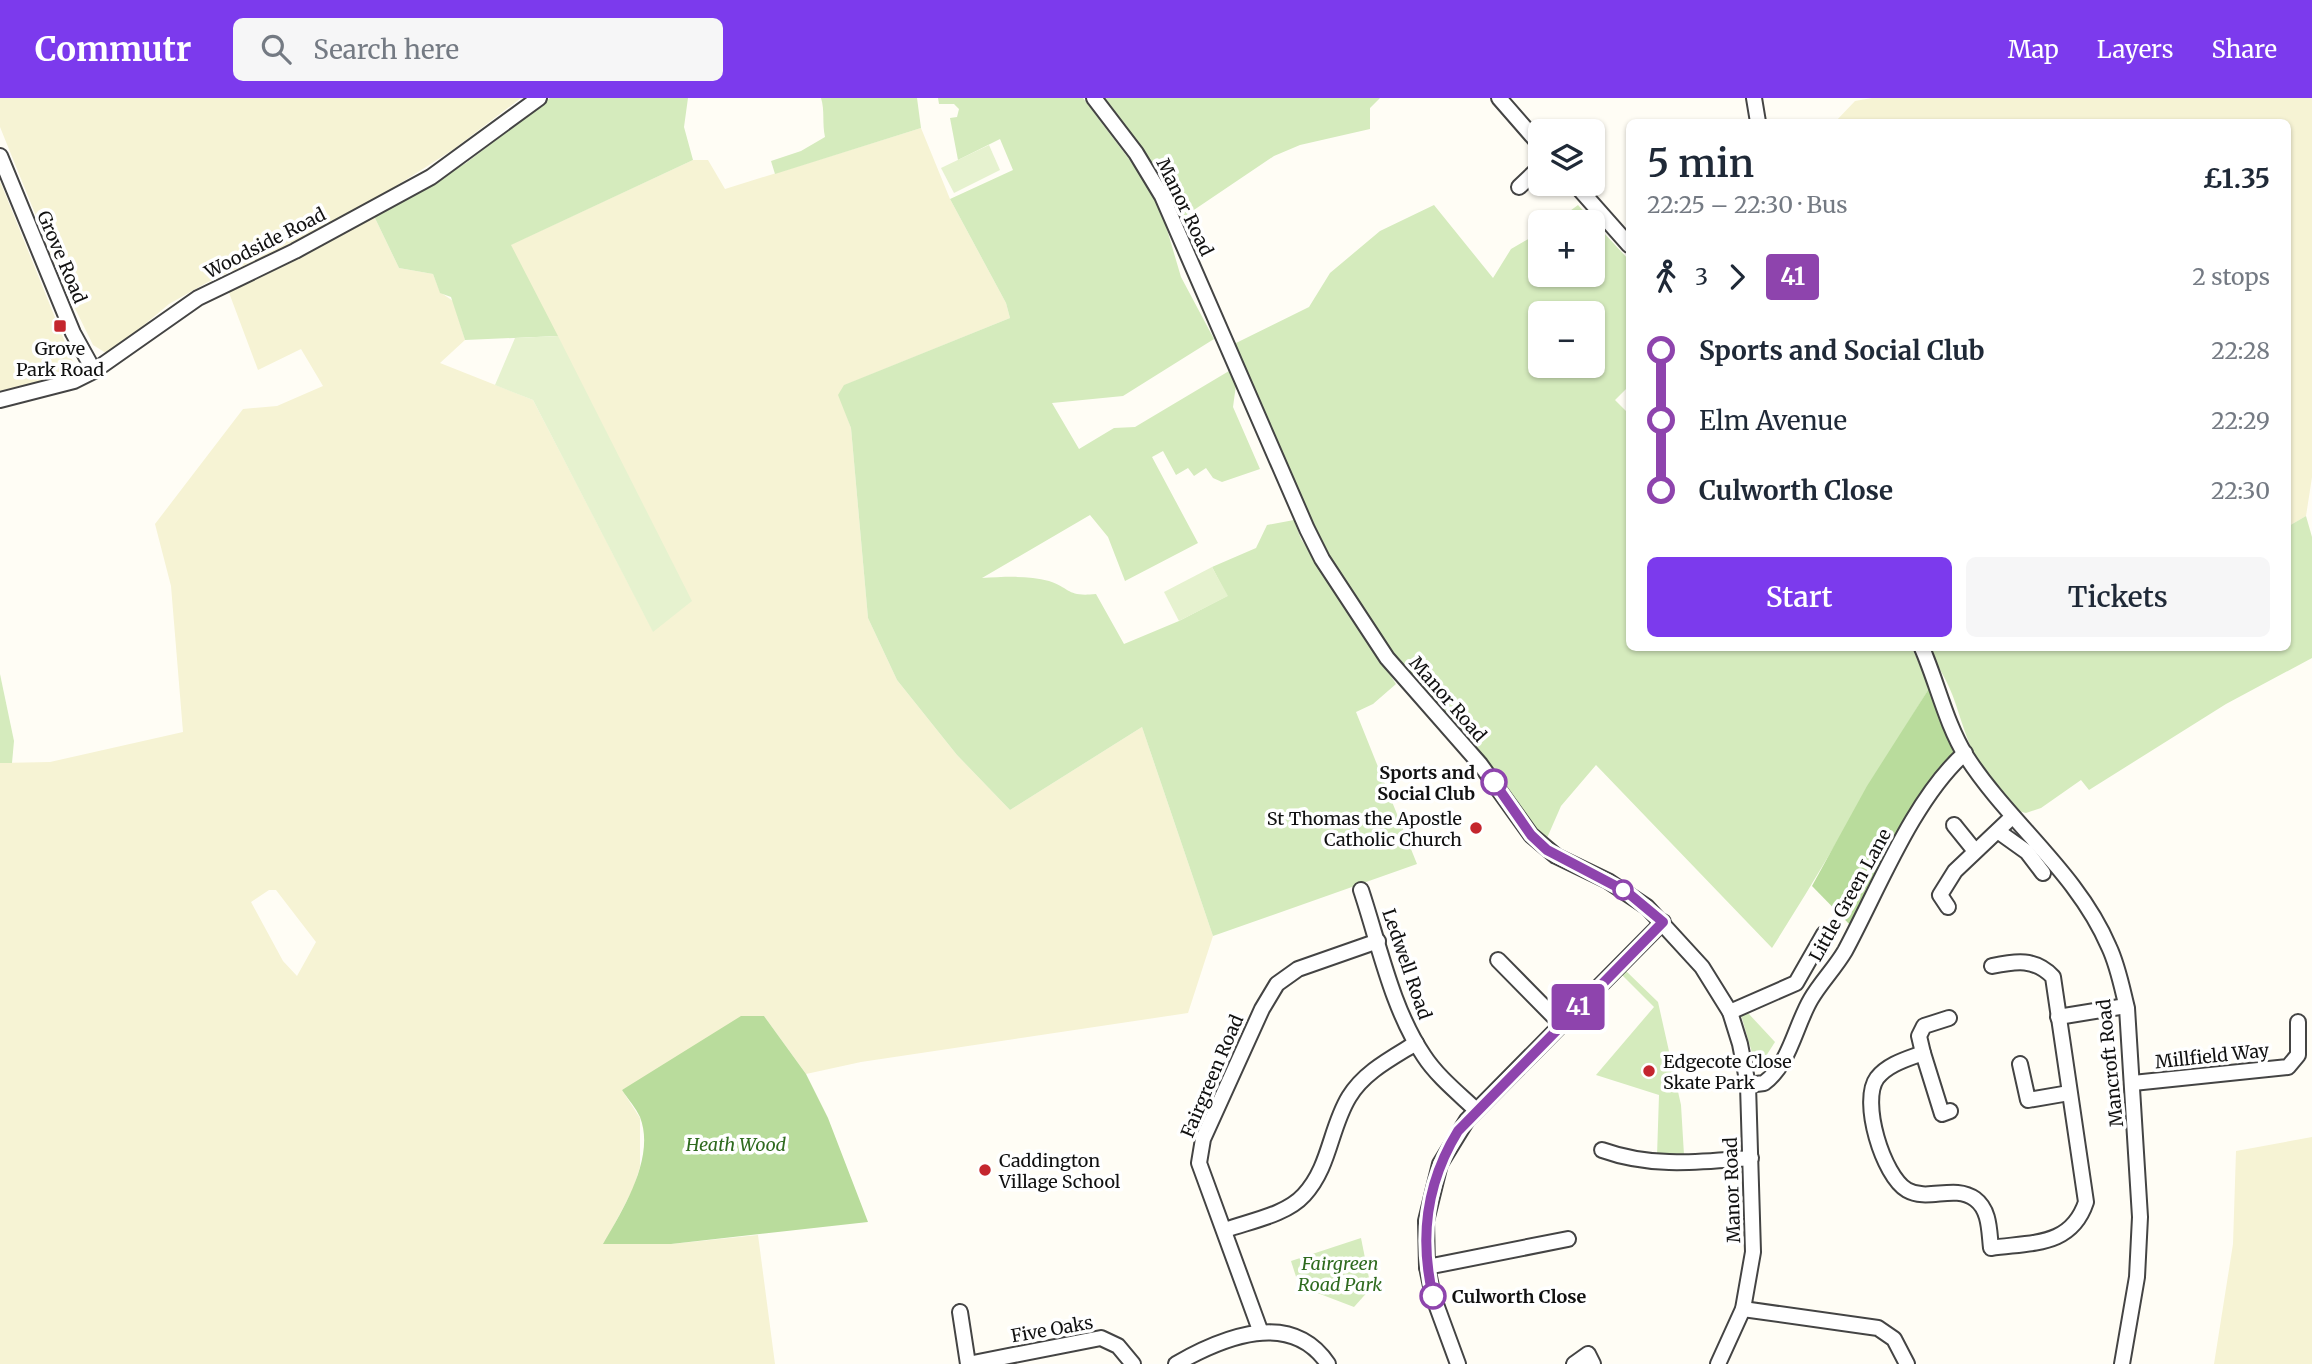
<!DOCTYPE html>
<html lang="en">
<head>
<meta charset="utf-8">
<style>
	body { margin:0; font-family:Merriweather,serif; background:#f6f6f7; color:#1f2937; height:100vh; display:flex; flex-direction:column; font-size:26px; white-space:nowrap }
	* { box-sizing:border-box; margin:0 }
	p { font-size:23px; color:#747a83 }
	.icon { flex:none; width:38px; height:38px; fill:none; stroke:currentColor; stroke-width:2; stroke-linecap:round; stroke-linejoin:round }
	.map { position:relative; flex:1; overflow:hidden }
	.drawer { position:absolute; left:1626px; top:21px; width:665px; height:532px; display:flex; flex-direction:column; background:#fff; border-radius:10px; box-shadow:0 2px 5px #0004 }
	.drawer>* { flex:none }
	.badge { padding:0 14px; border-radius:5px; font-size:24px; line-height:46px }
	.fabs { position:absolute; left:1528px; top:21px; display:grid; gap:14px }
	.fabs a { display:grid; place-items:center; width:77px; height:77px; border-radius:10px; background:#fff; box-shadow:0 2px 5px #0004; font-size:35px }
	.map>.badge { position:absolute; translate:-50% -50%; box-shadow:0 0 0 4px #fff }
	.legs { display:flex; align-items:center; gap:10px; height:77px; padding:0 21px; font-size:23px }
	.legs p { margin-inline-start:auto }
	.head { display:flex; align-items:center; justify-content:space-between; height:119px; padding:0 21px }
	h1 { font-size:38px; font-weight:600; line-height:52px }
	.primary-button { display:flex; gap:14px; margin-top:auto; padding:14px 21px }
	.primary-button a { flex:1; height:80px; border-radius:10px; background:#7c3aed; color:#fff; font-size:28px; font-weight:600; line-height:80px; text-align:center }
	.primary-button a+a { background:#f6f6f7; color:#1f2937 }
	ul { padding:0 21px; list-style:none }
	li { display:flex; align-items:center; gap:24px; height:70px; font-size:26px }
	li i { display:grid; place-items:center; width:10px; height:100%; margin:0 9px; background:currentColor }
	li i::after { content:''; width:18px; height:18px; margin:-9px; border:5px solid; border-radius:50%; background:#fff }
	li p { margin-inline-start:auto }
	li:first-child i { background:linear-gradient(#0000 50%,currentColor 0) }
	li:last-child i { background:linear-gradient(currentColor 50%,#0000 0) }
	header { display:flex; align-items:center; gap:42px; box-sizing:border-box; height:98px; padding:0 35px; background:#7c3aed; color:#fff }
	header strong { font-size:33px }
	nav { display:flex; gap:38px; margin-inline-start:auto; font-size:24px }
	.search { width:490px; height:63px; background:#f6f6f7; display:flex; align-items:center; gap:18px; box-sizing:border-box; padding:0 24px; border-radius:10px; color:#747a83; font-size:26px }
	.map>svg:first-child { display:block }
</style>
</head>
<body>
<header>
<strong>Commutr</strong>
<div class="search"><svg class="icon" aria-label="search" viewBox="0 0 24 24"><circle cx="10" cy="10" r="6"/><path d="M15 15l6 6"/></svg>Search here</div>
<nav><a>Map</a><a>Layers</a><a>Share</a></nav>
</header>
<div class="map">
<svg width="2312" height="1266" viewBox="0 0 2312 1266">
	<rect width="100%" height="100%" fill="#fffdf5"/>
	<!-- farmland -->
	<g fill="#f6f3d4" fill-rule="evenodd">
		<path d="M0 0H521L454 51 393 90 296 144 208 184 169 206 118 249 106 255 93 247 66 192 0 29Z"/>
		<path d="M1872 0H2312V379L2306 418 2287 429V24H1835L1855 3Z"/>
		<path d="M921 30 950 101 1006 205 1010 220 845 287 839 297 851 330 868 520 897 582 957 657 1010 712 1142 629 1213 838 1188 915 861 964 806 976 764 918 622 992 640 1020V1069L633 1091 604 1146H671L758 1137 775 1266H0V665L50 664 183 634 171 488 155 426 243 311 277 308 323 288 301 251 258 272 228 192 374 118 399 170 433 176 440 194 453 203 465 242 440 265 533 302 653 533 691 503 510 147 693 62H708L725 91ZM269 792H276L316 844 297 878 283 863 251 804Z"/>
		<path d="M0 83 75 269 70 277 0 293Z"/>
		<path d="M2312 1039V1266H2214L2233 1146 2236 1053Z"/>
	</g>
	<!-- green -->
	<g fill="#d5ebbd" fill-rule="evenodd">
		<path d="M550 0H688L684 29 693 62 511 147 558 238 465 242 451 199 440 195 433 176 399 170 374 118 466 65Z"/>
		<path d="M821 0H917L921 30 775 76 771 63 801 53 825 39C822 25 825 13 821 0Z"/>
		<path d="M938 0H1083L1150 89 1161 111 1181 179 1214 241 1123 298 1052 305 1079 351 1114 330 1135 329 1229 273 1236 287 1233 309 1260 371 1222 384 1213 380 1206 370 1194 378 1188 370 1176 377 1163 353 1152 359 1198 445 1125 483 1108 439 1090 417 982 480C1003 479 1028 477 1049 483 1072 491 1067 499 1096 496L1124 546 1179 523 1227 498 1212 469 1256 450 1267 427 1294 422 1301 441 1396 586 1373 606 1356 614 1417 766 1213 838 1142 629 1010 712 957 657 897 582 868 520 851 330 838 297 844 287 1010 220 1006 205 950 101 1013 72 1000 41 958 62 950 20 957 19 959 11 954 6H939Z"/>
		<path d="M1101 0H1380L1370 10V31L1300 47 1274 58 1182 120 1178 119 1152 67Z"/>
		<path d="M1434 107 1493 180 1511 151 1540 134V177H1592V124H1555L1578 107 1629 162V288L1615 302 1629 316V550H1912L1930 589C1876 675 1827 764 1772 850L1596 667 1561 708 1547 740 1538 733 1507 690 1400 566 1330 463 1306 417 1234 246 1309 209 1330 175 1380 133ZM1540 215H1592V268H1540Z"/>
		<path d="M2306 418 2312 439V560L2226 606 2089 692 2081 682 2041 710 2026 715C1986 707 1966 637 1955 604 1949 585 1937 567 1928 550H2287V429Z"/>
		<path d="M0 576 14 643 12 665H0Z"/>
		<path d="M1626 873 1658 904 1681 1007 1684 1057 1657 1058 1659 997 1596 977 1654 909 1622 877Z"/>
		<path d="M1748 915 1775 944 1757 972 1741 917Z"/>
		<path d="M1361 1140 1371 1190 1354 1209 1299 1188 1291 1163Z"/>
	</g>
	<!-- forest -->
	<g fill="#b9dc9c">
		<path d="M1930 589 1954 656 1853 830 1812 788 1867 688Z"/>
		<path d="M741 918H764L806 976 828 1020 868 1124 671 1146H603C622 1113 656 1060 640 1019 636 1010 628 1001 622 992Z"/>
	</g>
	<!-- pitch -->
	<g fill="#e6f2cf">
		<path d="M989 47 1000 72 954 95 941 70Z"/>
		<path d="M558 238 692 503 653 534 533 302 495 287 515 240Z"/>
		<path d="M1212 469 1228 498 1179 523 1164 494Z"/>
	</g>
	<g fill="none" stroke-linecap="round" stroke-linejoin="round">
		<defs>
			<g id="minor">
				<path d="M1094 0 1136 55 1162 98 1307 431 1322 461 1387 560 1480 666 1531 737 1556 758 1608 783 1647 809 1702 869 1730 914 1740 946 1748 987 1753 1154 1743 1211 1718 1266"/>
				<path d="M1499 0 1540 47"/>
				<path d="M1754 0 1758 24"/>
				<path d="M0 58 73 235 94 273"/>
				<path d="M1575 86 1629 147"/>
				<path d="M1519 89 1540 69"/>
				<path d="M0 302 74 283 94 273 198 200 295 153 431 79 539 0"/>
				<path d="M1922 550C1937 584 1946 626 1966 658 2009 725 2077 774 2109 849 2118 868 2122 890 2127 910L2140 1119 2137 1179 2122 1266"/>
				<path d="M1954 727 1975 753"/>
				<path d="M1999 734 2027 754 2043 775"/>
				<path d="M1361 792C1379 846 1392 911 1424 958 1437 978 1458 995 1476 1012"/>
				<path d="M1948 809 1940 797 1955 773 2012 719"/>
				<path d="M1498 862 1561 926"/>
				<path d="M1730 914 1796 885 1824 836"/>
				<path d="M2058 919 2126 908"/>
				<path d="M1923 955 1919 938 1924 928 1949 920"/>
				<path d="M2020 966 2028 1002 2069 995"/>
				<path d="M2133 985 2288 969 2298 957V924"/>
				<path d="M1748 987 1764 985C1790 966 1795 928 1811 901 1821 884 1835 870 1845 853 1878 792 1913 701 1965 655"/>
				<path d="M1950 1013 1942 1016 1923 955C1907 961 1888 966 1877 980 1860 1003 1883 1078 1907 1092 1928 1104 1954 1086 1975 1101 1990 1112 1989 1133 1991 1150 2032 1144 2071 1149 2086 1104L2053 879C2035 860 2016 863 1992 868"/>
				<path d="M1602 1052C1652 1070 1699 1064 1751 1060"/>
				<path d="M1225 1132C1250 1123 1286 1117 1304 1097 1330 1069 1330 1030 1349 999 1364 974 1392 960 1416 945"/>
				<path d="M1427 1169 1568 1141"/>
				<path d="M1743 1211 1878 1230 1894 1241 1907 1266"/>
				<path d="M960 1214 968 1266"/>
				<path d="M1260 1232 1199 1065 1203 1041 1262 911 1277 886 1298 871 1378 843"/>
				<path d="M968 1266 1101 1240 1118 1248 1133 1266"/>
				<path d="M1176 1266C1223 1239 1291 1211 1328 1266"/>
				<path d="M1458 1266 1433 1198 1427 1169 1426 1123 1440 1066 1467 1022 1663 824"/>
				<path d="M1574 1266 1588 1256 1593 1266"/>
			</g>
		</defs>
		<!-- minor casing -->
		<use href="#minor" stroke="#444" stroke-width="18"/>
		<!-- minor -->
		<use href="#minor" stroke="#fff" stroke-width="14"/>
	</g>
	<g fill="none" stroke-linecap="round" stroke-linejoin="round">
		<defs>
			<path id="line-1" d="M1433 1198C1419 1139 1426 1085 1458 1033L1663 824 1627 794 1547 752 1531 737 1494 684"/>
		</defs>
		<!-- line-1 casing -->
		<use href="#line-1" stroke="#fff" stroke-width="16"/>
		<!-- line-1 -->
		<use href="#line-1" stroke="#8e44ad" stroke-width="10"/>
	</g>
	<!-- markers -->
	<g fill="#c4262e" stroke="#fff" stroke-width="2.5">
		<rect x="53" y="221" width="14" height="14" rx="3.5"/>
		<circle cx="1476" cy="730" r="7"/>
		<circle cx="1649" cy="973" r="7"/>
		<circle cx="985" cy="1072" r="7"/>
	</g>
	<g fill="#fff" stroke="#8e44ad" stroke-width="3.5">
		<circle cx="1494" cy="684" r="12"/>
		<circle cx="1623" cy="792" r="9"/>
		<circle cx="1433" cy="1198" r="12"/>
	</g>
	<g text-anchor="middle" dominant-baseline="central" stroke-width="7" stroke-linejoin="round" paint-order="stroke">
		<!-- street labels -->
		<g font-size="18" fill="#111" stroke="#fff">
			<text transform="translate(1185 109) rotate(64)">Manor Road</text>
			<text transform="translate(265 145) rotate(-27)">Woodside Road</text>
			<text transform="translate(62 159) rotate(67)">Grove Road</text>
			<text transform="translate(1448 601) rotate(49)">Manor Road</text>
			<text transform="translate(1850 797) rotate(-61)">Little Green Lane</text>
			<text transform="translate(1407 866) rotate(71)">Ledwell Road</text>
			<text transform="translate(2212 958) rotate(-6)">Millfield Way</text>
			<text transform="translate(2110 965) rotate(-96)">Mancroft Road</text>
			<text transform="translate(1212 978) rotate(-67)">Fairgreen Road</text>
			<text transform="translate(1732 1092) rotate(-92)">Manor Road</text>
			<text transform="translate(1052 1231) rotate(-10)">Five Oaks</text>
		</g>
		<!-- poi labels -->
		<g font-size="18" fill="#111" stroke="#fff" text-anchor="start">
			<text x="60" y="250" text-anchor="middle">Grove<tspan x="60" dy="21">Park Road</tspan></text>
			<text x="1462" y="720" text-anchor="end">St Thomas the Apostle<tspan x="1462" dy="21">Catholic Church</tspan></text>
			<text x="1663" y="963">Edgecote Close<tspan x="1663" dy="21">Skate Park</tspan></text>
			<text x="999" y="1062">Caddington<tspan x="999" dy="21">Village School</tspan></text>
		</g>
		<!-- stop labels -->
		<g font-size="18" font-weight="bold" fill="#111" stroke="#fff" text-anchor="end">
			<text x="1475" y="674">Sports and<tspan x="1475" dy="21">Social Club</tspan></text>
			<text x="1452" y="1198" text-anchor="start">Culworth Close</text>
		</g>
		<!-- park labels -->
		<g font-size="18" font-style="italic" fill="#2f6b1f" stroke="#fff">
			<text x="736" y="1046">Heath Wood</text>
			<text x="1340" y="1165">Fairgreen<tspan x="1340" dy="21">Road Park</tspan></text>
		</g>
	</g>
</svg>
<div class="fabs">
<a><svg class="icon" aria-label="layers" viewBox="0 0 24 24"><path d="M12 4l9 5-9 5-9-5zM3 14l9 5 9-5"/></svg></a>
<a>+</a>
<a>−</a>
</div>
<b class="badge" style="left:1578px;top:909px;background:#8e44ad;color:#fff">41</b>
<section class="drawer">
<div class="head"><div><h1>5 min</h1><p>22:25 – 22:30 · Bus</p></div><b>£1.35</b></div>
<div class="legs"><svg class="icon" aria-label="walk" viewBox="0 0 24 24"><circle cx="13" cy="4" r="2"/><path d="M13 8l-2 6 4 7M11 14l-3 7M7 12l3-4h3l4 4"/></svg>3<svg class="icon" aria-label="forward" viewBox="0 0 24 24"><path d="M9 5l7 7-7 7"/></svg><b class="badge" style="background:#8e44ad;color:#fff">41</b><p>2 stops</p></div>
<ul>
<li><i style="color:#8e44ad"></i><b>Sports and Social Club</b><p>22:28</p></li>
<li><i style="color:#8e44ad"></i><span>Elm Avenue</span><p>22:29</p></li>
<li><i style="color:#8e44ad"></i><b>Culworth Close</b><p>22:30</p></li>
</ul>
<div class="primary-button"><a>Start</a><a>Tickets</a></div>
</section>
</div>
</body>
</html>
